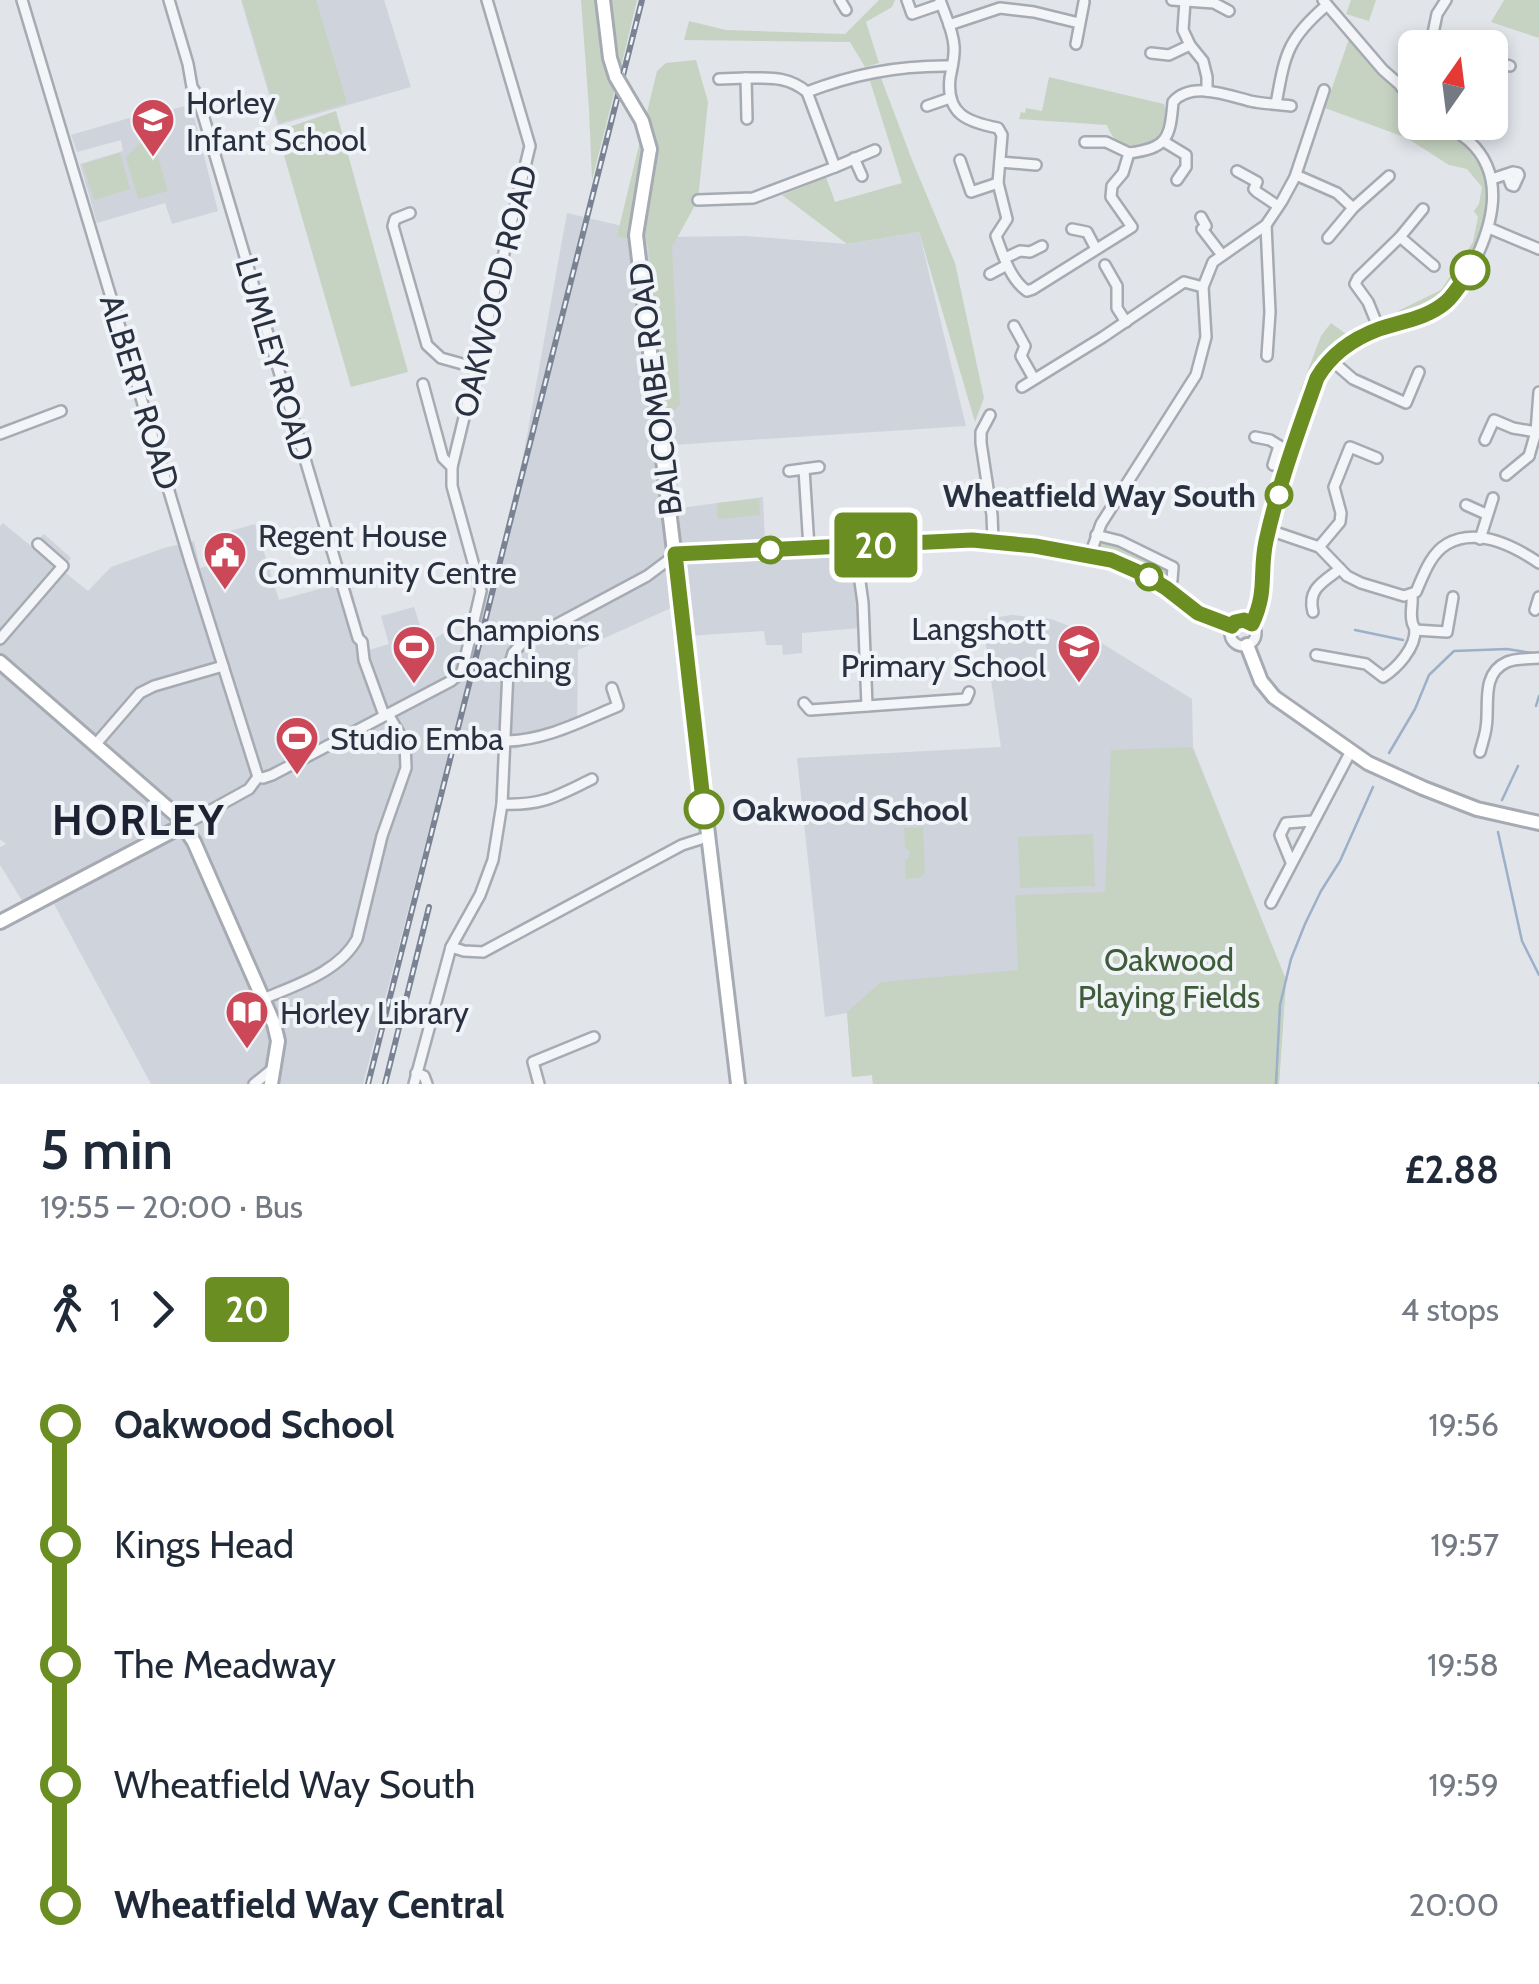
<!DOCTYPE html>
<html lang="en">
<head>
<meta charset="utf-8">
<style>
	body { margin:0; font-family:Cabin,sans-serif; background:#f2f2f3; color:#1f2937; height:100vh; display:flex; flex-direction:column; font-size:38px; white-space:nowrap }
	* { box-sizing:border-box; margin:0 }
	p { font-size:32px; color:#747a83 }
	.icon { flex:none; width:55px; height:55px; fill:none; stroke:currentColor; stroke-width:2; stroke-linecap:round; stroke-linejoin:round }
	.map { position:relative; height:1084px; overflow:hidden }
	.side { display:flex; flex-direction:column; background:#fff; flex:1 }
	.side>* { flex:none }
	.badge { padding:0 20px; border-radius:8px; font-size:35px; line-height:65px }
	.needle { width:65px; rotate:14deg }
	.fabs { position:absolute; left:1398px; top:30px; display:grid; gap:20px }
	.fabs a { display:grid; place-items:center; width:110px; height:110px; border-radius:15px; background:#fff; box-shadow:0 5px 15px #0003; font-size:50px }
	.map>.badge { position:absolute; translate:-50% -50%; box-shadow:0 0 0 5px #fff }
	.legs { display:flex; align-items:center; gap:15px; height:110px; padding:0 40px; font-size:32px }
	.legs p { margin-inline-start:auto }
	.head { display:flex; align-items:center; justify-content:space-between; height:170px; padding:0 40px }
	h1 { font-size:55px; font-weight:600; line-height:75px }
	ul { padding:0 40px; list-style:none }
	li { display:flex; align-items:center; gap:35px; height:120px; font-size:38px }
	li i { display:grid; place-items:center; width:15px; height:100%; margin:0 12px; background:currentColor }
	li i::after { content:''; width:25px; height:25px; margin:-12px; border:8px solid; border-radius:50%; background:#fff }
	li p { margin-inline-start:auto }
	li:first-child i { background:linear-gradient(#0000 50%,currentColor 0) }
	li:last-child i { background:linear-gradient(currentColor 50%,#0000 0) }
	.map>svg:first-child { display:block }
</style>
</head>
<body>
<div class="map">
<svg width="1539" height="1084" viewBox="0 0 1539 1084">
	<rect width="100%" height="100%" fill="#e1e4e9"/>
	<!-- built -->
	<g fill="#cfd3db">
		<path d="M241 0H384L411 87 278 125Z"/>
		<path d="M191 104 218 211 172 224 165 203 97 223 80 164 123 151 121 140 77 152 71 135 136 116 138 120Z"/>
		<path d="M567 213 669 237 746 236 847 244 919 232 966 426 673 445 680 508 763 497 765 541 864 537 871 627 802 633V653L783 655 782 645H766L764 631 673 637 671 608 578 650 577 730 515 749 454 733 363 1084H151L54 904 31 915 0 865V847L6 844 0 839V526L3 523 31 546 44 534 71 558 62 570 88 591 111 567 164 548 194 541 200 568 226 562 219 534 255 524 279 600 349 581 369 650 389 644 381 616 414 607 426 644 447 631 463 635 475 592 490 591 522 463Z"/>
		<path d="M1011 615 1051 619 1082 631 1192 699 1193 747 1286 980 1279 1084H873L872 1075 852 1077 847 1013 825 1017 797 758 1001 747 982 620Z"/>
	</g>
	<!-- green -->
	<g fill="#c6d3c2">
		<path d="M242 0H316L347 103 279 123Z"/>
		<path d="M581 0H598L606 69 615 90 592 180 589 109Z"/>
		<path d="M610 0H637L621 67Z"/>
		<path d="M879 0H895L892 7 866 22 879 63 865 67 850 42 684 40 689 21 726 30 845 34Z"/>
		<path d="M1351 0H1376L1369 21 1346 14Z"/>
		<path d="M1504 0H1539V38L1491 22Z"/>
		<path d="M1349 39 1393 87 1415 104V122C1421 123 1433 120 1439 123 1449 126 1460 141 1467 149 1498 184 1493 211 1475 250 1468 264 1462 280 1451 291 1437 304 1413 314 1395 320L1391 317 1400 310 1441 290 1473 242 1478 217 1474 211 1479 204 1482 187 1467 169 1449 165 1407 138 1325 108Z"/>
		<path d="M696 60 708 102 698 200 672 247 680 405 666 418 648 243 617 236 657 71 666 63Z"/>
		<path d="M1049 77 1164 104C1170 119 1162 131 1154 144 1133 147 1115 149 1107 125L1019 119 1021 112 1025 113 1026 108 1042 111Z"/>
		<path d="M881 78 912 160 955 263 984 398 975 422 919 232 847 244 782 195 826 177 835 202 902 183 870 81Z"/>
		<path d="M336 111 408 372 351 387 277 131Z"/>
		<path d="M152 137 168 191 138 199 126 157 144 139Z"/>
		<path d="M120 153 130 189 94 200 83 164Z"/>
		<path d="M1331 323 1346 334C1326 350 1312 368 1302 391H1300L1321 336Z"/>
		<path d="M759 499 760 515 718 519 717 503Z"/>
		<path d="M1100 542 1136 553 1169 569 1170 574 1164 578 1130 560 1098 550Z"/>
		<path d="M1192 747 1286 980 1279 1084H873L872 1075 852 1077 847 1012 881 982 1018 970 1015 895 1105 892 1111 750Z"/>
		<path d="M923 827 925 874 918 878 906 879 905 860 910 856V852L905 847 904 828Z"/>
		<path d="M1093 834 1095 886 1020 888 1018 837Z"/>
	</g>
	<g fill="none" stroke-linecap="round" stroke-linejoin="round">
		<!-- stream -->
		<g stroke="#9cb0c9" stroke-width="2.5">
			<path d="M1355 630 1403 640"/>
			<path d="M1536 706 1539 696"/>
			<path d="M1389 753 1415 709 1429 675 1454 651 1507 649 1532 653"/>
			<path d="M1502 800 1518 766"/>
			<path d="M1498 832 1522 941 1539 975"/>
			<path d="M1276 1084 1280 1005 1291 959 1305 924 1321 891 1340 861 1373 787"/>
			<path d="M1539 1084V1083"/>
		</g>
		<defs>
			<g id="street">
				<path d="M22 0 189 558 258 777"/>
				<path d="M169 0 188 64 192 87 196 93 204 118 358 638 362 642 364 660 384 715"/>
				<path d="M840 0 846 10"/>
				<path d="M907 0 912 14 941 4"/>
				<path d="M940 0C945 15 953 30 954 46 955 57 952 67 950 78 946 114 967 122 998 128L1002 135 998 183 1007 219 996 236C1003 255 1010 279 1027 291L1033 289 1132 227 1111 197 1112 186 1123 173 1129 153"/>
				<path d="M1172 0 1214 3 1229 11"/>
				<path d="M1323 0 1383 70 1415 98"/>
				<path d="M1185 1 1183 30 1190 45 1203 61 1207 77V91"/>
				<path d="M949 25 1000 8 1034 12 1079 23"/>
				<path d="M1076 44 1084 2"/>
				<path d="M1430 48 1437 14 1446 0"/>
				<path d="M1151 53 1169 55 1190 45"/>
				<path d="M1490 59 1510 66"/>
				<path d="M719 79 746 78"/>
				<path d="M1401 87 1415 70"/>
				<path d="M807 92C853 74 902 65 952 66"/>
				<path d="M1276 104C1285 54 1287 39 1327 5"/>
				<path d="M927 106 950 98"/>
				<path d="M747 119 746 78C770 78 788 76 807 92"/>
				<path d="M1163 141 1186 155V167L1177 180"/>
				<path d="M1085 142H1106L1129 153"/>
				<path d="M1129 153C1167 148 1170 139 1173 102 1191 81 1227 95 1250 101 1263 104 1277 104 1291 106"/>
				<path d="M854 158 862 176"/>
				<path d="M960 160 971 192 998 183"/>
				<path d="M1000 162 1036 165"/>
				<path d="M835 167 875 150"/>
				<path d="M1237 171 1257 182 1254 189 1257 192 1278 206"/>
				<path d="M1296 175 1337 193 1353 208"/>
				<path d="M1492 179 1513 172 1518 173 1519 175 1514 186 1511 185 1507 174"/>
				<path d="M698 200 753 198 835 167 807 92"/>
				<path d="M410 213 395 219 393 226 427 345 441 358 477 368"/>
				<path d="M1201 217 1206 226 1202 229 1222 255"/>
				<path d="M1266 225 1270 312 1267 356"/>
				<path d="M1489 228 1539 249"/>
				<path d="M1072 229 1087 232 1096 249"/>
				<path d="M1400 237 1434 266"/>
				<path d="M1328 238 1353 208 1389 176"/>
				<path d="M1005 258 1020 251 1030 252 1042 246"/>
				<path d="M1105 265 1117 286V308L1126 322"/>
				<path d="M990 274 1007 265"/>
				<path d="M1014 326 1025 346 1021 356 1034 379"/>
				<path d="M1379 329 1368 302 1355 284 1358 278 1400 237 1423 209"/>
				<path d="M1330 359 1353 379 1406 403 1419 372"/>
				<path d="M1022 387 1103 337 1184 282 1203 287 1213 262 1266 225 1282 201 1295 177 1324 90"/>
				<path d="M990 415 981 432V443L992 515 993 540"/>
				<path d="M0 434 61 411"/>
				<path d="M1255 437 1270 440 1291 453"/>
				<path d="M1485 440 1494 420 1513 428 1536 432"/>
				<path d="M1529 456 1536 432 1539 392"/>
				<path d="M1273 465 1279 446"/>
				<path d="M452 467 530 146 487 0"/>
				<path d="M804 469 809 548"/>
				<path d="M789 471 819 467"/>
				<path d="M1506 475 1529 456"/>
				<path d="M1466 505 1486 514"/>
				<path d="M1269 530 1319 547 1347 576 1361 583 1404 596 1416 592C1423 576 1430 554 1447 544 1477 527 1514 546 1539 563"/>
				<path d="M1096 535 1120 541 1173 567 1172 580 1167 588"/>
				<path d="M1480 539 1493 498"/>
				<path d="M855 546 863 603 867 706 966 699 969 692"/>
				<path d="M1319 547 1340 522 1341 513 1334 487 1350 447 1377 458"/>
				<path d="M1090 555 1101 524 1196 375 1206 337 1203 287"/>
				<path d="M1535 610 1539 597"/>
				<path d="M1313 612C1307 589 1323 582 1340 569"/>
				<circle cx="1243" cy="633" r="13"/>
				<path d="M1252 624C1268 590 1259 573 1266 541 1278 486 1298 432 1317 378 1346 327 1396 333 1440 305 1457 295 1469 273 1477 256 1494 219 1504 173 1469 141 1462 135 1453 129 1445 122"/>
				<path d="M1415 630 1447 632 1453 597"/>
				<path d="M0 639 63 566 38 544"/>
				<path d="M1316 655 1366 664 1383 677C1397 668 1416 648 1415 629 1414 626 1412 624 1412 621 1410 612 1413 604 1412 596"/>
				<path d="M804 703 810 710 867 706"/>
				<path d="M505 741C544 741 582 721 618 706L612 688"/>
				<path d="M95 745 140 693 154 686 223 666"/>
				<path d="M1480 752C1482 744 1485 736 1486 728 1490 706 1480 674 1507 662 1516 658 1529 659 1539 658"/>
				<path d="M258 777 263 778 272 775 451 681 462 672 481 591 452 486V467L443 458 423 384"/>
				<path d="M502 804C542 806 557 796 592 779"/>
				<path d="M184 825 249 789 258 777"/>
				<path d="M1291 862 1280 835 1286 823 1313 821"/>
				<path d="M1271 903 1351 751"/>
				<path d="M451 947 464 951 483 952 682 845 707 837"/>
				<path d="M263 999C296 985 339 972 357 939L382 836 406 768 405 743 388 714"/>
				<path d="M416 1073 424 1076 427 1084"/>
				<path d="M254 1084 275 1067"/>
				<path d="M414 1084 451 947 480 895 493 860 502 804 508 670 513 653 522 643 647 576 675 555"/>
				<path d="M539 1084 533 1062 594 1037"/>
			</g>
			<g id="secondary">
				<path d="M603 0 610 58 616 77"/>
				<path d="M650 149 636 235 738 1084"/>
				<path d="M675 554 993 540 1111 560 1143 574 1167 588 1204 617 1232 626"/>
				<path d="M1247 645 1261 681 1274 697 1368 763 1423 788 1477 809 1539 823"/>
				<path d="M0 662 177 816 194 842 274 1024 278 1041 271 1084"/>
				<path d="M0 922 184 825"/>
			</g>
		</defs>
		<!-- street casing -->
		<use href="#street" stroke="#a6abb3" stroke-width="14"/>
		<!-- secondary casing -->
		<use href="#secondary" stroke="#a6abb3" stroke-width="18"/>
		<!-- street -->
		<use href="#street" stroke="#f3f5f8" stroke-width="9"/>
		<!-- secondary -->
		<use href="#secondary" stroke="#fff" stroke-width="12"/>
		<defs>
			<g id="rail">
				<path d="M368 1084 642 0"/>
				<path d="M385 1084 429 907"/>
			</g>
		</defs>
		<!-- rail casing -->
		<use href="#rail" stroke="#7a8393" stroke-width="6"/>
		<!-- rail -->
		<use href="#rail" stroke="#f0f3f7" stroke-width="2.5" stroke-dasharray="8" stroke-linecap="butt"/>
		<defs>
			<path id="secondary-bridge" d="M616 77 642 121 650 149"/>
		</defs>
		<!-- secondary-bridge casing -->
		<use href="#secondary-bridge" stroke="#a6abb3" stroke-width="18" stroke-linecap="butt"/>
		<!-- secondary-bridge -->
		<use href="#secondary-bridge" stroke="#fff" stroke-width="12"/>
	</g>
	<g fill="none" stroke-linecap="round" stroke-linejoin="round">
		<defs>
			<path id="line-1" d="M704 809 675 554 972 540 1035 546 1111 560 1143 574 1166 588 1198 613 1232 626 1235 622 1244 620 1252 624C1268 590 1259 573 1266 541 1278 486 1298 432 1317 378 1331 354 1352 339 1379 329 1402 321 1426 319 1446 302 1455 294 1463 280 1470 270"/>
		</defs>
		<!-- line-1 casing -->
		<use href="#line-1" stroke="#fff" stroke-width="22"/>
		<!-- line-1 -->
		<use href="#line-1" stroke="#6b8e23" stroke-width="15"/>
	</g>
	<!-- icons -->
	<defs>
		<symbol id="school-pin" viewBox="-11 -11 22 30"><path d="M0 17L-7.5 6A9.5 9.5 0 1 1 7.5 6Z" fill="#cc4858" stroke="#f0f3f7"/><path d="M0-5L7-2L0 1L-7-2ZM-4 1L0 2.5L4 1V4Q0 6-4 4Z" fill="#fff"/></symbol>
		<symbol id="civic-pin" viewBox="-11 -11 22 30"><path d="M0 17L-7.5 6A9.5 9.5 0 1 1 7.5 6Z" fill="#cc4858" stroke="#f0f3f7"/><path d="M-.6-6.5H3V-4.5H.6V-3L4-1V1h2V6H-6V1h2V-1L-.6-3ZM-1.2 2.5V6h2.4V2.5Z" fill="#fff"/></symbol>
		<symbol id="stadium-pin" viewBox="-11 -11 22 30"><path d="M0 17L-7.5 6A9.5 9.5 0 1 1 7.5 6Z" fill="#cc4858" stroke="#f0f3f7"/><path d="M0-5a6.5 5 0 1 0 0 10a6.5 5 0 1 0 0-10ZM-3.5-1.8h7v3.6h-7Z" fill="#fff"/></symbol>
		<symbol id="library-pin" viewBox="-11 -11 22 30"><path d="M0 17L-7.5 6A9.5 9.5 0 1 1 7.5 6Z" fill="#cc4858" stroke="#f0f3f7"/><path d="M-6-4Q-3-5.5-.7-3.5V5Q-3 3-6 4ZM6-4Q3-5.5 .7-3.5V5Q3 3 6 4Z" fill="#fff"/></symbol>
	</defs>
	<g fill-rule="evenodd">
		<use href="#school-pin" x="128" y="95" width="50" height="68"/>
		<use href="#civic-pin" x="200" y="528" width="50" height="68"/>
		<use href="#school-pin" x="1054" y="621" width="50" height="68"/>
		<use href="#stadium-pin" x="389" y="622" width="50" height="68"/>
		<use href="#stadium-pin" x="272" y="713" width="50" height="68"/>
		<use href="#library-pin" x="222" y="987" width="50" height="68"/>
	</g>
	<!-- markers -->
	<g fill="#fff" stroke="#6b8e23" stroke-width="5">
		<circle cx="1470" cy="270" r="18"/>
		<circle cx="1279" cy="495" r="12"/>
		<circle cx="770" cy="550" r="12"/>
		<circle cx="1149" cy="577" r="12"/>
		<circle cx="704" cy="809" r="18"/>
	</g>
	<g text-anchor="middle" dominant-baseline="central" stroke-width="8" stroke-linejoin="round" paint-order="stroke">
		<!-- poi labels -->
		<g font-size="32" fill="#293141" stroke="#f0f3f7" text-anchor="start">
			<text x="186" y="102">Horley<tspan x="186" dy="37">Infant School</tspan></text>
			<text x="258" y="535">Regent House<tspan x="258" dy="37">Community Centre</tspan></text>
			<text x="1046" y="628" text-anchor="end">Langshott<tspan x="1046" dy="37">Primary School</tspan></text>
			<text x="446" y="629">Champions<tspan x="446" dy="37">Coaching</tspan></text>
			<text x="330" y="738">Studio Emba</text>
			<text x="280" y="1012">Horley Library</text>
		</g>
		<!-- street labels -->
		<g font-size="32" fill="#293141" stroke="#f0f3f7">
			<text transform="translate(495 291) rotate(-76)">OAKWOOD ROAD</text>
			<text transform="translate(275 359) rotate(74)">LUMLEY ROAD</text>
			<text transform="translate(655 389) rotate(-97)">BALCOMBE ROAD</text>
			<text transform="translate(140 392) rotate(73)">ALBERT ROAD</text>
		</g>
		<!-- stop labels -->
		<g font-size="32" font-weight="bold" fill="#293141" stroke="#f0f3f7" text-anchor="end">
			<text x="1256" y="495">Wheatfield Way South</text>
			<text x="732" y="809" text-anchor="start">Oakwood School</text>
		</g>
		<!-- park labels -->
		<g font-size="32" fill="#3d5c37" stroke="#f0f3f7">
			<text x="1169" y="959">Oakwood<tspan x="1169" dy="37">Playing Fields</tspan></text>
		</g>
		<!-- district labels -->
		<g font-size="42" font-weight="bold" letter-spacing="2.5" fill="#1c2231" stroke="#f0f3f7">
			<text x="139" y="820">HORLEY</text>
		</g>
	</g>
</svg>
<div class="fabs">
<a><svg class="needle" viewBox="-14 -14 28 28"><path d="M0-13l5 13h-10z" fill="#e53935"/><path d="M0 13l5-13h-10z" fill="#747a83"/></svg></a>
</div>
<b class="badge" style="left:876px;top:545px;background:#6b8e23;color:#fff">20</b>
</div>
<section class="side">
<div class="head"><div><h1>5 min</h1><p>19:55 – 20:00 · Bus</p></div><b>£2.88</b></div>
<div class="legs"><svg class="icon" aria-label="walk" viewBox="0 0 24 24"><circle cx="13" cy="4" r="2"/><path d="M13 8l-2 6 4 7M11 14l-3 7M7 12l3-4h3l4 4"/></svg>1<svg class="icon" aria-label="forward" viewBox="0 0 24 24"><path d="M9 5l7 7-7 7"/></svg><b class="badge" style="background:#6b8e23;color:#fff">20</b><p>4 stops</p></div>
<ul>
<li><i style="color:#6b8e23"></i><b>Oakwood School</b><p>19:56</p></li>
<li><i style="color:#6b8e23"></i><span>Kings Head</span><p>19:57</p></li>
<li><i style="color:#6b8e23"></i><span>The Meadway</span><p>19:58</p></li>
<li><i style="color:#6b8e23"></i><span>Wheatfield Way South</span><p>19:59</p></li>
<li><i style="color:#6b8e23"></i><b>Wheatfield Way Central</b><p>20:00</p></li>
</ul>
</section>
</body>
</html>
